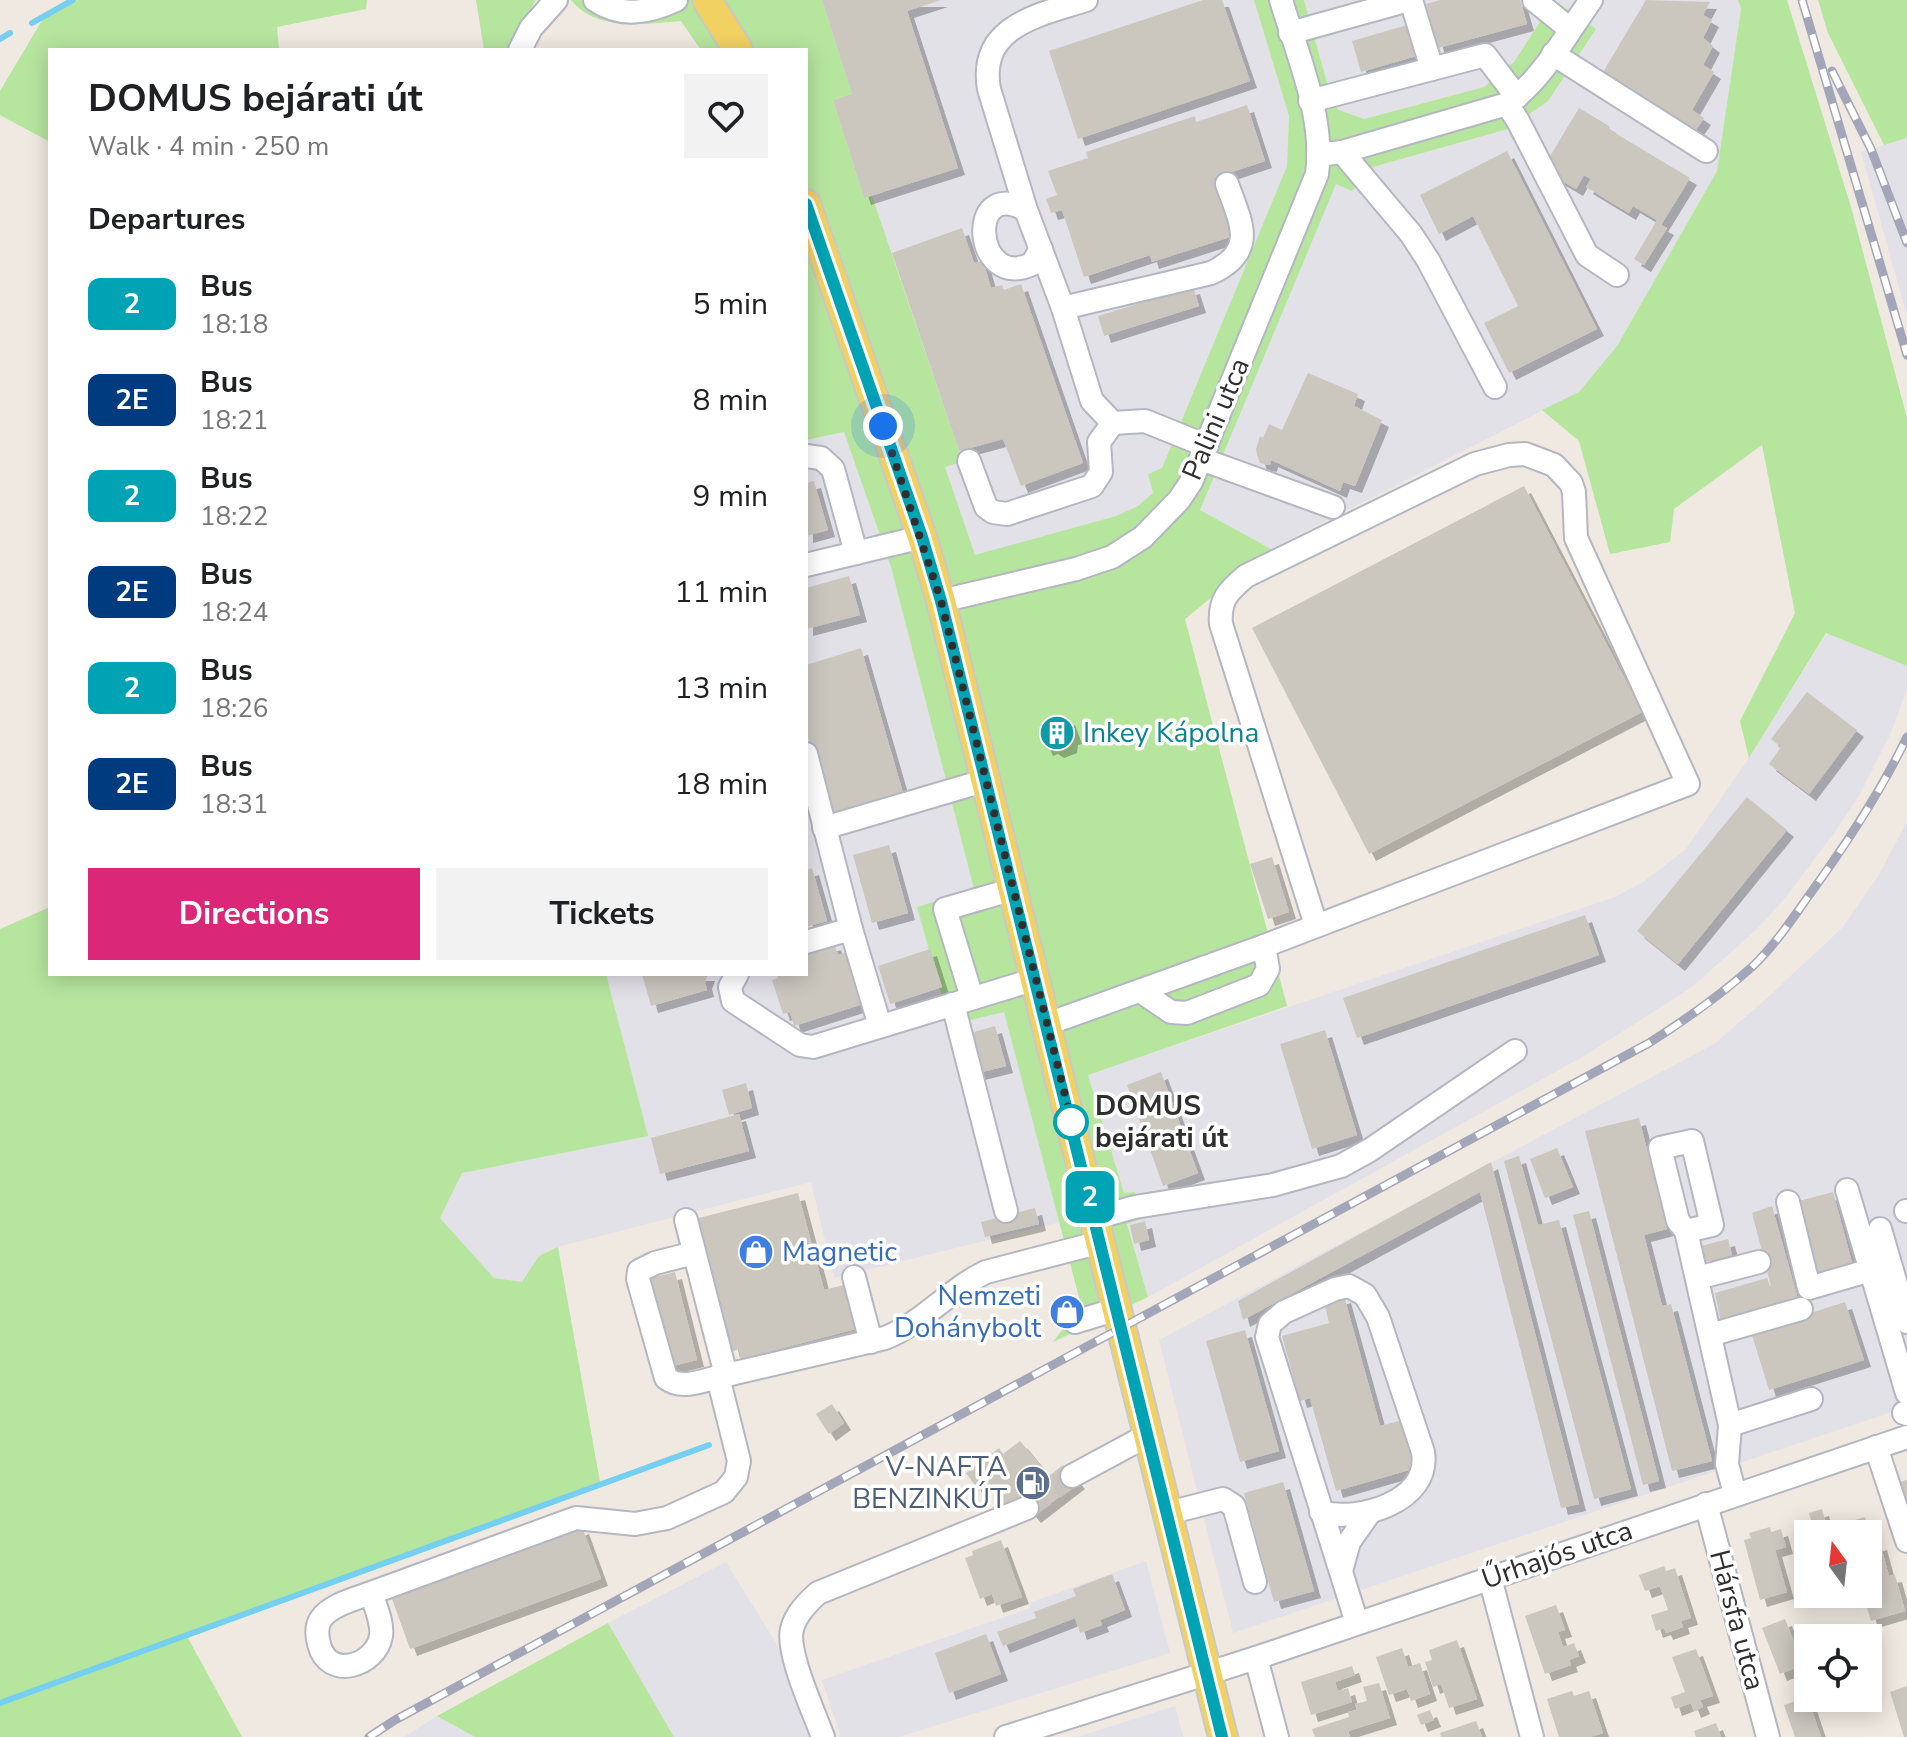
<!DOCTYPE html>
<html lang="en">
<head>
<meta charset="utf-8">
<style>
	body { margin:0; font-family:"Nunito Sans",sans-serif; background:#f2f2f2; color:#202124; height:100vh; display:flex; flex-direction:column; font-size:30px; white-space:nowrap }
	* { box-sizing:border-box; margin:0 }
	p { font-size:26px; color:#757577 }
	.icon { flex:none; width:44px; height:44px; fill:none; stroke:currentColor; stroke-width:2; stroke-linecap:round; stroke-linejoin:round }
	.map { position:relative; flex:1; overflow:hidden }
	.panel { position:absolute; left:48px; top:48px; width:760px; height:928px; display:flex; flex-direction:column; background:#fff; border-radius:0px; box-shadow:0 4px 20px #0003 }
	.panel>* { flex:none }
	.badge { padding:0 16px; border-radius:12px; font-size:28px; line-height:52px }
	.needle { width:52px; rotate:345deg }
	.buttons { position:absolute; left:1794px; top:1520px; display:grid; gap:16px }
	.buttons a { display:grid; place-items:center; width:88px; height:88px; border-radius:0px; background:#fff; box-shadow:0 4px 20px #0003; font-size:40px }
	.you { position:absolute; width:40px; height:40px; margin:-20px; border:6px solid #fff; border-radius:50%; background:#1a73e8; box-shadow:0 0 0 12px #1a73e833 }
	.map>.badge { position:absolute; translate:-50% -50%; box-shadow:0 0 0 4px #fff }
	h2 { padding:0 40px; font-size:30px; line-height:72px }
	.round { display:grid; place-items:center; flex:none; width:84px; height:84px; border-radius:0px; background:#f2f2f2 }
	.overview { display:flex; align-items:center; justify-content:space-between; height:136px; padding:0 40px }
	h1 { font-size:38px; font-weight:700; line-height:60px }
	.cta { display:flex; gap:16px; margin-top:auto; padding:16px 40px }
	.cta a { flex:1; height:92px; border-radius:0px; background:#db2777; color:#fff; font-size:32px; font-weight:700; line-height:92px; text-align:center }
	.cta a+a { background:#f2f2f2; color:#202124 }
	ul { padding:0; list-style:none }
	li { display:flex; align-items:center; gap:24px; height:96px; padding:0 40px }
	li div { flex:1 }
	li b { display:block; font-size:30px }
	li em { font-style:normal }
	li .badge { min-width:88px; font-weight:700; text-align:center }
	.map>svg:first-child { display:block }
</style>
</head>
<body>
<div class="map">
<svg width="1907" height="1737" viewBox="0 0 1907 1737">
	<defs>
		<filter id="shadow"><feDropShadow dx="7" dy="7" stdDeviation="0" flood-color="#0004"/></filter>
	</defs>
	<rect width="100%" height="100%" fill="#efe9e1"/>
	<!-- industrial -->
	<g fill="#e3e1e8">
		<path d="M822 0H1254L1289 116 1287 166 1162 468 1149 474 1153 493 1138 506 1116 516 974 556 945 467 961 462 959 451 872 196 864 198 833 100 851 94Z"/>
		<path d="M1304 0H1554L1514 62 1484 87 1364 119 1339 110 1333 104Z"/>
		<path d="M1555 0H1738L1741 9 1717 171 1617 346 1579 392 1271 549 1200 510 1336 183 1352 191 1373 167 1508 129 1596 29Z"/>
		<path d="M1907 138V316L1861 152Z"/>
		<path d="M844 432 891 567 974 890 917 907 1004 1012 1061 1222 834 1278 811 1182 558 1247 539 1256 522 1283 494 1278 440 1219 461 1173 647 1136 606 974H806V440Z"/>
		<path d="M1827 633 1907 666V689L1891 733 1859 796 1837 829 1786 897 1758 928 1692 987 1586 1055 1148 1297 1127 1223 1134 1192 1124 1193 1087 1075 1615 897 1643 882 1685 850 1749 758Z"/>
		<path d="M1907 822V1407L1233 1633 1159 1340 1714 1044 1766 999 1841 929 1877 878Z"/>
		<path d="M1146 1561 1170 1653 899 1737H841L822 1680 1030 1608 1029 1603Z"/>
		<path d="M726 1562 784 1656 812 1737H674L608 1623Z"/>
		<path d="M1175 1706 1183 1737H1077Z"/>
		<path d="M437 1716 475 1737H404Z"/>
	</g>
	<!-- green -->
	<g fill="#b6e59e">
		<path d="M78 0H367L366 9 277 27 279 50H50V142L0 115V91L44 17Z"/>
		<path d="M476 0H536L506 50H484Z"/>
		<path d="M571 0H822L852 94 833 100 864 198 872 196 959 451 962 462 945 467 975 555 1116 516 1138 506 1153 493 1148 474 1162 468 1287 166 1289 116 1254 0H1304L1333 104 1339 110 1364 119 1484 87 1514 62 1554 0 1596 29 1548 101 1508 129 1373 167 1352 191 1336 184 1200 510 1271 549 1185 619 1287 1006 1088 1075 1124 1193 1135 1192 1141 1219 1127 1224 1148 1297 1053 1342 1081 1305 1004 1012 950 1025 917 907 974 889 891 567 844 432 806 440V50H701L681 21C644 24 597 32 571 0Z"/>
		<path d="M1738 0H1787L1851 207 1907 418V666L1826 633 1749 758 1740 721 1795 613 1762 445 1674 509 1670 542 1610 554 1579 441 1542 410 1579 392 1617 346 1717 171 1741 9Z"/>
		<path d="M1818 0H1907V138L1884 145 1828 33Z"/>
		<path d="M50 907V974H606L648 1136 462 1173 440 1218 494 1278 522 1282 539 1256 558 1247 600 1482 188 1638 242 1737H0V929Z"/>
		<path d="M608 1623 674 1737H475L437 1716Z"/>
	</g>
	<g fill="none" stroke-linecap="round" stroke-linejoin="round">
		<!-- stream -->
		<g stroke="#75cff0" stroke-width="6">
			<path d="M32 23 73 0"/>
			<path d="M0 39 10 33"/>
			<path d="M0 1703 709 1445"/>
		</g>
	</g>
	<!-- building -->
	<g fill="#cbc7bf" filter="url(#shadow)">
		<path d="M822 0H941L907 11 958 168 864 198 833 100 852 94Z"/>
		<path d="M1203 0H1222L1250 81 1078 139 1049 51Z"/>
		<path d="M1440 0H1520L1527 24 1438 48 1426 4Z"/>
		<path d="M1646 0 1710 2 1703 15 1712 20 1703 38 1713 46 1703 65 1714 72 1692 110 1704 118 1693 134 1600 77Z"/>
		<path d="M1407 25 1416 56 1361 72 1352 41Z"/>
		<path d="M1247 105 1265 161 1214 178 1233 236 1152 262 1150 255 1084 277 1062 210 1051 213 1046 199 1057 195 1048 171 1088 158 1086 152 1195 116 1196 122Z"/>
		<path d="M1579 108 1609 126 1610 130 1690 178 1661 225 1667 228 1644 265 1634 259 1657 220 1633 206 1629 213 1586 187 1591 179 1584 175 1576 189 1549 173 1554 166 1547 161Z"/>
		<path d="M1507 151 1597 329 1509 373 1484 323 1518 306 1473 216 1439 234 1420 195Z"/>
		<path d="M962 228 974 263 983 261 991 288 1002 285 1004 290 1021 284 1083 463 1021 486 1003 439 959 451 892 253Z"/>
		<path d="M1193 287 1199 306 1104 336 1098 316Z"/>
		<path d="M1308 373 1358 394 1354 406 1382 420 1355 486 1343 482 1340 491 1271 460 1270 465 1260 463 1257 455 1256 449 1260 436 1263 438 1269 424 1282 430Z"/>
		<path d="M814 481 828 530 806 536V483Z"/>
		<path d="M1524 486 1642 712 1369 854 1252 628Z"/>
		<path d="M849 576 860 615 806 629V588Z"/>
		<path d="M861 648 903 793 830 814 806 731V665Z"/>
		<path d="M1807 692 1857 730 1809 794 1769 764 1781 747 1771 739Z"/>
		<path d="M1056 716 1064 720 1068 718 1075 737 1071 738 1070 746 1057 751 1051 747 1046 749 1038 730 1042 729 1043 720Z"/>
		<path d="M1747 797 1787 830 1678 964 1637 931Z"/>
		<path d="M889 845 908 913 872 923 853 855Z"/>
		<path d="M1272 857 1289 912 1268 919 1250 864Z"/>
		<path d="M812 868 827 921 806 927V870Z"/>
		<path d="M1585 915 1599 955 1357 1038 1343 998Z"/>
		<path d="M834 943 838 955 849 952 866 1003 794 1026 790 1012 783 1014 772 980 778 978 777 974H806V952Z"/>
		<path d="M930 949 942 987 890 1004 878 966Z"/>
		<path d="M642 974H708L705 982 707 990 651 1006Z"/>
		<path d="M995 1026 1006 1066 974 1074 963 1035Z"/>
		<path d="M1325 1030 1357 1135 1312 1149 1280 1044Z"/>
		<path d="M1161 1072 1198 1173 1163 1186 1127 1085Z"/>
		<path d="M746 1083 752 1108 729 1115 722 1090Z"/>
		<path d="M739 1114 749 1151 660 1174 651 1138Z"/>
		<path d="M1639 1118 1667 1229 1644 1235 1662 1306 1671 1304 1712 1461 1672 1471 1585 1131Z"/>
		<path d="M1557 1148 1573 1187 1545 1198 1530 1159Z"/>
		<path d="M1519 1156 1538 1225 1559 1220 1631 1489 1594 1499 1504 1161Z"/>
		<path d="M1491 1162 1579 1504 1561 1508 1480 1192 1243 1320 1238 1301Z"/>
		<path d="M1833 1192 1854 1270 1820 1279 1799 1201Z"/>
		<path d="M798 1193 824 1290 848 1284 859 1328 741 1359 739 1349 733 1351 729 1335 721 1337 691 1220Z"/>
		<path d="M1772 1206 1799 1303 1722 1327 1715 1293 1767 1278 1773 1294 1752 1213Z"/>
		<path d="M1035 1208 1039 1224 985 1237 981 1222Z"/>
		<path d="M1589 1211 1659 1481 1643 1485 1573 1215Z"/>
		<path d="M1145 1221 1149 1240 1134 1244 1130 1225Z"/>
		<path d="M1728 1239 1732 1255 1705 1262 1701 1246Z"/>
		<path d="M675 1272 697 1360 668 1367 647 1279Z"/>
		<path d="M1344 1296 1380 1426 1403 1420 1416 1468 1336 1491 1310 1398 1300 1401 1282 1336 1329 1323 1324 1302Z"/>
		<path d="M1845 1302 1864 1360 1769 1390 1751 1332Z"/>
		<path d="M1068 1303 1077 1311 1067 1321 1059 1314Z"/>
		<path d="M1245 1330 1279 1451 1240 1462 1206 1341Z"/>
		<path d="M832 1404 844 1423 829 1434 816 1414Z"/>
		<path d="M1020 1441 1049 1476 1063 1465 1078 1482 1034 1516 1018 1497 1004 1506 987 1485 979 1491 966 1473 999 1448 1003 1454Z"/>
		<path d="M1907 1480V1517L1892 1484Z"/>
		<path d="M1283 1482 1314 1591 1274 1602 1244 1493Z"/>
		<path d="M1822 1509 1829 1534H1815L1809 1513Z"/>
		<path d="M1865 1517 1873 1545 1880 1543 1889 1576 1895 1575 1905 1611 1871 1621 1863 1594H1868V1534H1834L1832 1527Z"/>
		<path d="M582 1527 601 1579 410 1649 391 1596Z"/>
		<path d="M1770 1527 1771 1532 1781 1529 1786 1547 1775 1550 1787 1592 1760 1600 1744 1540 1751 1538 1749 1533Z"/>
		<path d="M1001 1540 1022 1597 996 1606 992 1594 980 1599 965 1558 973 1555 972 1551Z"/>
		<path d="M1664 1566 1666 1571 1675 1568 1691 1618 1681 1621 1683 1627 1666 1633 1664 1628 1656 1631 1651 1615 1668 1610 1660 1586 1645 1591 1639 1575Z"/>
		<path d="M1112 1574 1125 1610 1100 1620 1102 1625 1080 1633 1075 1618 1003 1646 997 1632 1036 1618 1034 1612 1076 1596 1073 1589Z"/>
		<path d="M1556 1605 1565 1630 1558 1632 1563 1647 1574 1643 1579 1656 1569 1660 1571 1665 1545 1674 1525 1616Z"/>
		<path d="M1785 1619 1803 1665 1780 1674 1762 1628Z"/>
		<path d="M986 1634 1001 1674 949 1693 935 1653Z"/>
		<path d="M1457 1640 1477 1699 1449 1708 1441 1684 1433 1687 1425 1662 1432 1660 1429 1650Z"/>
		<path d="M1402 1648 1408 1667 1420 1663 1430 1694 1411 1701 1407 1689 1389 1695 1376 1657Z"/>
		<path d="M1696 1649 1713 1696 1700 1700 1703 1707 1694 1711 1691 1703 1675 1709 1671 1697 1685 1692 1672 1657Z"/>
		<path d="M1352 1666 1355 1675 1335 1682 1338 1691 1348 1688 1352 1702 1311 1715 1301 1682Z"/>
		<path d="M1379 1683 1390 1718 1348 1731 1350 1737H1315L1312 1729 1349 1717 1348 1712 1357 1710 1355 1704 1367 1701 1363 1687Z"/>
		<path d="M1907 1686V1737H1904L1890 1692Z"/>
		<path d="M1572 1691 1574 1696 1589 1691 1603 1733 1590 1737H1559L1547 1699Z"/>
		<path d="M1808 1697V1698L1821 1737H1795L1784 1705Z"/>
		<path d="M1430 1710 1434 1720 1421 1725 1417 1715Z"/>
		<path d="M1476 1721 1482 1737H1441L1440 1733Z"/>
		<path d="M1716 1723 1721 1737H1696L1694 1731Z"/>
	</g>
	<g fill="none" stroke-linecap="round" stroke-linejoin="round">
		<!-- minor-tunnel -->
		<path stroke="#c8c4bd" stroke-width="22" stroke-dasharray="22 11" stroke-linecap="butt" d="M1027 1508 1072 1476"/>
		<defs>
			<g id="minor">
				<path d="M595 0C621 18 648 13 676 0"/>
				<path d="M1086 0C1040 15 978 25 989 89L1026 210 1063 308 1092 401 1113 423 1145 421 1207 446"/>
				<path d="M1411 0 1432 69"/>
				<path d="M1534 0 1570 29"/>
				<path d="M1290 33 1409 0"/>
				<path d="M520 50 531 28 556 0"/>
				<path d="M1553 54 1706 151"/>
				<path d="M1310 101 1485 55 1517 97"/>
				<path d="M1507 104 1518 121 1587 255 1617 275"/>
				<path d="M1342 152 1411 234 1428 260 1495 387"/>
				<path d="M1318 155 1342 152 1507 104C1543 79 1566 35 1591 0"/>
				<path d="M1026 210C965 176 974 292 1032 264L1041 249"/>
				<path d="M1063 308 1211 273C1258 251 1241 223 1227 184"/>
				<path d="M806 456 821 458 833 469 856 553"/>
				<path d="M1201 459 1333 507"/>
				<path d="M969 461 986 507 993 512 1007 514 1092 486 1101 472 1099 442 1113 423"/>
				<path d="M806 565 922 537"/>
				<path d="M941 601 1076 569 1112 557 1143 537 1179 500 1191 482 1317 174C1325 117 1297 54 1281 0"/>
				<path d="M806 754 851 929 880 1026"/>
				<path d="M824 828 987 780"/>
				<path d="M806 942 851 929"/>
				<path d="M737 974 730 987 733 1001 800 1045 813 1047 1036 979"/>
				<path d="M1140 991 1171 1012 1187 1013 1259 985 1268 969 1264 946"/>
				<path d="M972 998 945 909 1014 889"/>
				<path d="M953 1004 1006 1211"/>
				<path d="M1047 1024 1264 946 1688 784 1576 538 1574 492 1571 483 1554 465 1525 454 1509 455 1475 464 1246 576C1228 591 1219 600 1221 624L1316 925"/>
				<path d="M1847 1190 1907 1393"/>
				<path d="M1788 1202 1809 1288 1871 1270"/>
				<path d="M1906 1211H1907"/>
				<path d="M1095 1218 1135 1207 1273 1185 1341 1166 1370 1150 1515 1051"/>
				<path d="M686 1220 726 1375"/>
				<path d="M1880 1229 1907 1322"/>
				<path d="M1686 1231 1712 1225 1692 1141 1660 1148 1678 1221 1686 1231 1730 1425 1727 1464 1735 1494"/>
				<path d="M854 1277 871 1342"/>
				<path d="M1697 1278 1759 1262"/>
				<path d="M1075 1322 1117 1309"/>
				<path d="M1710 1335 1801 1309"/>
				<path d="M718 1377 885 1338C923 1323 950 1289 986 1272L1101 1242"/>
				<path d="M1904 1413 1907 1414"/>
				<path d="M1730 1425 1811 1399"/>
				<path d="M1876 1447 1907 1541"/>
				<path d="M1072 1476 1148 1435"/>
				<path d="M1706 1504 1768 1737"/>
				<path d="M1321 1512C1359 1523 1431 1501 1423 1452L1378 1317 1365 1295 1349 1286 1335 1289 1284 1312 1270 1324 1267 1337 1357 1623"/>
				<path d="M1168 1513 1223 1499 1234 1506 1255 1582"/>
				<path d="M1341 1571 1349 1542 1370 1512"/>
				<path d="M1490 1578 1532 1737"/>
				<path d="M371 1593C375 1606 383 1622 381 1636 376 1666 328 1681 319 1644 317 1636 316 1626 321 1619 330 1605 355 1599 371 1593L576 1518 635 1524 667 1518 724 1492 736 1477 739 1461 718 1377C701 1381 681 1390 666 1378L638 1279 639 1271 655 1263 694 1253"/>
				<path d="M1256 1658 1277 1737"/>
				<path d="M823 1737C814 1712 786 1652 792 1629 796 1614 807 1603 818 1593L1027 1508"/>
				<path d="M1006 1737 1256 1658 1907 1437"/>
			</g>
			<g id="major">
				<path d="M707 0 738 50"/>
				<path d="M806 204 922 537 941 601 1223 1737"/>
			</g>
		</defs>
		<!-- minor casing -->
		<use href="#minor" stroke="#b4b7c1" stroke-width="26"/>
		<!-- major casing -->
		<use href="#major" stroke="#c9c9c9" stroke-width="32"/>
		<!-- minor -->
		<use href="#minor" stroke="#fff" stroke-width="22"/>
		<!-- major -->
		<use href="#major" stroke="#f2d163" stroke-width="28"/>
		<defs>
			<g id="rail">
				<path d="M1802 0 1907 355"/>
				<path d="M1832 71 1871 149 1907 243"/>
				<path d="M369 1737 395 1720 1649 1043C1685 1020 1721 995 1753 966 1775 945 1793 918 1810 894 1847 843 1880 793 1907 737"/>
			</g>
		</defs>
		<!-- rail casing -->
		<use href="#rail" stroke="#a3a6b8" stroke-width="9"/>
		<!-- rail -->
		<use href="#rail" stroke="#fff" stroke-width="6" stroke-dasharray="18" stroke-linecap="butt"/>
	</g>
	<g fill="none" stroke-linecap="round" stroke-linejoin="round">
		<defs>
			<path id="line" d="M806 204 922 537 941 601 1222 1737"/>
		</defs>
		<!-- line casing -->
		<use href="#line" stroke="#fff" stroke-width="18"/>
		<!-- line -->
		<use href="#line" stroke="#00a3b4" stroke-width="12"/>
		<!-- walk -->
		<path stroke="#2e2e2e" stroke-width="8" stroke-dasharray="0 14.4" d="M883 426 941 601 1075 1135 1071 1122"/>
	</g>
	<!-- icons -->
	<defs>
		<symbol id="building-disc" viewBox="-11 -11 22 22"><circle r="9.5" fill="#0f9aa8" stroke="#fff"/><path d="M-4-6H4V6H1V3H-1V6H-4ZM-2.5-4.3h1.7v1.8h-1.7ZM.8-4.3h1.7v1.8H.8ZM-2.5-1h1.7V.8h-1.7ZM.8-1h1.7V.8H.8Z" fill="#fff"/></symbol>
		<symbol id="shop-disc" viewBox="-11 -11 22 22"><circle r="9.5" fill="#3f7fe0" stroke="#fff"/><path d="M-5-2.5h2.3a2.7 3.5 0 0 1 5.4 0H5L5.5 6h-11ZM-1.5-2.5h3a1.5 2.3 0 0 0-3 0Z" fill="#fff"/></symbol>
		<symbol id="fuel-disc" viewBox="-11 -11 22 22"><circle r="9.5" fill="#5c6f8a" stroke="#fff"/><path d="M-5.5-6h7V0h2V4h1.3V-2.5L3-4.5l.8-.8L6-3V5H2.5V1h-1V6h-7ZM-4.2-4.7v3.2H.2V-4.7Z" fill="#fff"/></symbol>
	</defs>
	<g fill-rule="evenodd">
		<use href="#building-disc" x="1037" y="713" width="40" height="40"/>
		<use href="#shop-disc" x="736" y="1232" width="40" height="40"/>
		<use href="#shop-disc" x="1047" y="1292" width="40" height="40"/>
		<use href="#fuel-disc" x="1013" y="1463" width="40" height="40"/>
	</g>
	<!-- markers -->
	<circle fill="#fff" stroke="#00a3b4" stroke-width="4" cx="1071" cy="1122" r="16"/>
	<g text-anchor="middle" dominant-baseline="central" stroke-width="7" stroke-linejoin="round" paint-order="stroke">
		<!-- street labels -->
		<g font-size="28" fill="#2e2e2e" stroke="#fff">
			<text transform="translate(1216 419) rotate(-67)">Palini utca</text>
			<text transform="translate(1557 1555) rotate(-19)">Űrhajós utca</text>
			<text transform="translate(1737 1620) rotate(75)">Hársfa utca</text>
		</g>
		<!-- culture labels -->
		<g font-size="28" fill="#0d838f" stroke="#fff" text-anchor="start">
			<text x="1083" y="733">Inkey Kápolna</text>
		</g>
		<!-- stop labels -->
		<g font-size="28" font-weight="bold" fill="#2e2e2e" stroke="#fff" text-anchor="start">
			<text x="1095" y="1106">DOMUS<tspan x="1095" dy="32">bejárati út</tspan></text>
		</g>
		<!-- shop labels -->
		<g font-size="28" fill="#366cbe" stroke="#fff" text-anchor="start">
			<text x="782" y="1252">Magnetic</text>
			<text x="1041" y="1296" text-anchor="end">Nemzeti<tspan x="1041" dy="32">Dohánybolt</tspan></text>
		</g>
		<!-- service labels -->
		<g font-size="28" fill="#4e5e75" stroke="#fff" text-anchor="end">
			<text x="1007" y="1467">V-NAFTA<tspan x="1007" dy="32">BENZINKÚT</tspan></text>
		</g>
	</g>
</svg>
<div class="buttons">
<a><svg class="needle" viewBox="-14 -14 28 28"><path d="M0-13l5 13h-10z" fill="#e53935"/><path d="M0 13l5-13h-10z" fill="#757577"/></svg></a>
<a><svg class="icon" aria-label="locate" viewBox="0 0 24 24"><circle cx="12" cy="12" r="6"/><path d="M12 2v4M12 18v4M2 12h4M18 12h4"/></svg></a>
</div>
<div class="you" style="left:883px;top:426px"></div>
<b class="badge" style="left:1090px;top:1197px;background:#00a3b4;color:#fff">2</b>
<section class="panel">
<div class="overview"><div><h1>DOMUS bejárati út</h1><p>Walk · 4 min · 250 m</p></div><a class="round"><svg class="icon" aria-label="heart" viewBox="0 0 24 24"><path d="M12 20l-8-8c-3-5 5-10 8-4 3-6 11-1 8 4z"/></svg></a></div>
<h2>Departures</h2>
<ul>
<li><span class="badge" style="background:#00a3b4;color:#fff">2</span><div><b>Bus</b><p>18:18</p></div><em>5 min</em></li>
<li><span class="badge" style="background:#003b80;color:#fff">2E</span><div><b>Bus</b><p>18:21</p></div><em>8 min</em></li>
<li><span class="badge" style="background:#00a3b4;color:#fff">2</span><div><b>Bus</b><p>18:22</p></div><em>9 min</em></li>
<li><span class="badge" style="background:#003b80;color:#fff">2E</span><div><b>Bus</b><p>18:24</p></div><em>11 min</em></li>
<li><span class="badge" style="background:#00a3b4;color:#fff">2</span><div><b>Bus</b><p>18:26</p></div><em>13 min</em></li>
<li><span class="badge" style="background:#003b80;color:#fff">2E</span><div><b>Bus</b><p>18:31</p></div><em>18 min</em></li>
</ul>
<div class="cta"><a>Directions</a><a>Tickets</a></div>
</section>
</div>
</body>
</html>
